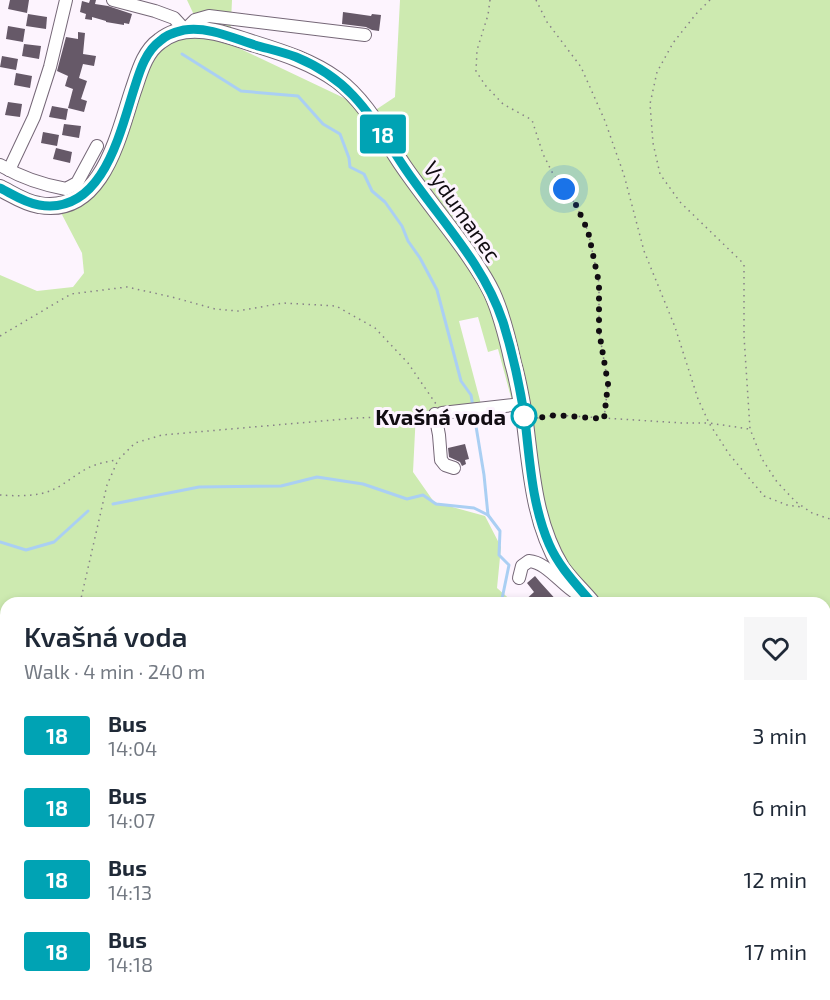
<!DOCTYPE html>
<html lang="en">
<head>
<meta charset="utf-8">
<style>
	body { margin:0; font-family:"Exo 2",sans-serif; background:#f6f6f7; color:#1f2937; height:100vh; display:flex; flex-direction:column; font-size:22px; white-space:nowrap }
	* { box-sizing:border-box; margin:0 }
	p { font-size:20px; color:#747a83 }
	.icon { flex:none; width:33px; height:33px; fill:none; stroke:currentColor; stroke-width:2; stroke-linecap:round; stroke-linejoin:round }
	.map { position:relative; flex:1; overflow:hidden }
	.details { position:absolute; left:0px; top:597px; width:831px; height:404px; display:flex; flex-direction:column; background:#fff; border-radius:18px 18px 0 0; box-shadow:0 3px 9px #0003 }
	.details>* { flex:none }
	.badge { padding:0 12px; border-radius:4px; font-size:21px; line-height:39px }
	.you { position:absolute; width:30px; height:30px; margin:-15px; border:4px solid #fff; border-radius:50%; background:#1a73e8; box-shadow:0 0 0 9px #1a73e833 }
	.map>.badge { position:absolute; translate:-50% -50%; box-shadow:0 0 0 3px #fff }
	.round { display:grid; place-items:center; flex:none; width:63px; height:63px; border-radius:0px; background:#f6f6f7 }
	.head { display:flex; align-items:center; justify-content:space-between; height:102px; padding:0 24px }
	h1 { font-size:28px; font-weight:600; line-height:45px }
	ul { padding:0; list-style:none }
	li { display:flex; align-items:center; gap:18px; height:72px; padding:0 24px }
	li div { flex:1 }
	li b { display:block; font-size:22px }
	li em { font-style:normal }
	li .badge { min-width:66px; font-weight:700; text-align:center }
	.map>svg:first-child { display:block }
</style>
</head>
<body>
<div class="map">
<svg width="830" height="1000" viewBox="0 0 830 1000">
	<rect width="100%" height="100%" fill="#fdf4fe"/>
	<!-- green -->
	<path fill="#cdeab0" fill-rule="evenodd" d="M187 0H232L230 44 363 107 368 115 395 97 400 0H830V797L825 799V603H595L550 547 520 407 416 412 413 472 434 502 485 516 501 547 497 588 514 603H6V994H727L730 1000H0V275L37 291 73 287 84 273 82 253 58 207 86 194 140 72 170 36 202 32ZM478 317 488 352 498 349 512 401 482 408 459 321Z"/>
	<g fill="none" stroke-linecap="round" stroke-linejoin="round">
		<!-- stream -->
		<g stroke="#aacff3" stroke-width="3">
			<path d="M182 54 241 91 298 96 323 124 340 134 349 158 350 167 364 174 372 191 385 202 402 226 408 241 420 258 437 290 461 381 471 395 473 407"/>
			<path d="M474 414 484 475 488 515"/>
			<path d="M113 504 199 487 281 486 317 477 363 484 407 499 423 495 436 504 474 508 488 515 500 531 499 555 509 565 502 599 515 603"/>
			<path d="M0 542 26 550 54 542 88 511"/>
			<path d="M825 962 830 969"/>
		</g>
	</g>
	<!-- building -->
	<g fill="#665968">
		<path d="M10 0H29L27 13 8 9Z"/>
		<path d="M90 0H96L95 4 108 6 132 14 129 24 124 23V25L106 22V21L92 17V20L85 19 86 14 80 12 82 1 89 3Z"/>
		<path d="M343 12 371 16 372 14 381 15 379 31 372 30 366 27 342 24Z"/>
		<path d="M28 14 47 17 46 29 26 26Z"/>
		<path d="M8 26 25 29 23 42 6 39Z"/>
		<path d="M78 32 85 33 83 54 96 56 94 66 83 64 79 78 87 81 81 99 87 101 84 112 68 108 73 89 65 86 68 76 57 71 66 37 78 39Z"/>
		<path d="M24 44 41 46 39 59 22 56Z"/>
		<path d="M2 56 18 59 16 70 0 67Z"/>
		<path d="M16 73 32 76 30 88 14 85Z"/>
		<path d="M8 102 22 104 20 117 5 115Z"/>
		<path d="M52 106 68 109 66 120 49 117Z"/>
		<path d="M64 124 81 126 79 138 62 135Z"/>
		<path d="M43 132 59 135 57 146 41 143Z"/>
		<path d="M56 148 72 152 70 163 53 159Z"/>
		<path d="M465 444 469 459 465 460 466 464 462 466 460 462 449 457 448 448Z"/>
		<path d="M535 576 540 582 559 603H522L534 592 527 583Z"/>
	</g>
	<g fill="none" stroke-linecap="round" stroke-linejoin="round">
		<defs>
			<g id="minor">
				<path d="M113 0 155 11 174 18 185 30 195 20 209 16 365 35"/>
				<path d="M0 165C20 177 43 185 66 189L77 183 97 146"/>
				<path d="M9 170 34 117 50 67 66 0"/>
				<path d="M442 413 522 404"/>
				<path d="M435 414 439 435 441 460 445 465 454 468"/>
				<path d="M519 578 522 566 529 561C546 562 561 584 576 593"/>
				<path d="M825 850 830 848"/>
			</g>
			<g id="major">
				<path d="M0 188C12 194 25 203 39 205 102 216 118 136 133 91 139 74 144 52 160 41 176 28 196 28 215 32 229 35 242 40 255 44 284 53 312 62 337 80 367 102 384 138 404 167 424 196 447 224 467 252 476 265 485 278 492 293 502 315 508 340 513 363 518 380 521 398 524 415 531 467 533 521 561 567 570 580 582 591 592 603"/>
				<path d="M825 940 830 947"/>
			</g>
		</defs>
		<!-- minor casing -->
		<use href="#minor" stroke="#756777" stroke-width="14"/>
		<!-- major casing -->
		<use href="#major" stroke="#756777" stroke-width="18"/>
		<!-- path -->
		<g stroke="#878088" stroke-width="1.5" stroke-dasharray="1.5 4.5" stroke-linecap="butt">
			<path d="M490 0 488 15 477 50 476 71 485 85 503 104 532 120 543 154 552 172 576 205 588 231 599 283V331L608 384 604 419"/>
			<path d="M536 0 547 22 581 67 605 121 624 175 644 251 675 327 698 399 709 423 749 429"/>
			<path d="M710 0 696 14 673 43 657 72 650 104 653 143 660 174 680 202 744 264V336L750 429 762 459 777 482 796 502 812 513 830 519"/>
			<path d="M0 336 71 294 127 287 172 297 215 309 238 311 283 303 336 306 375 328 408 363 436 404"/>
			<path d="M537 418 556 415 682 423H709L729 454 764 496 787 505 802 507"/>
			<path d="M0 495C16 496 37 497 52 490 62 486 71 478 81 472 91 465 104 462 117 460"/>
			<path d="M80 603 107 485 118 460 135 443 162 435 356 418 425 415"/>
			<path d="M0 829 6 824"/>
		</g>
		<!-- minor -->
		<use href="#minor" stroke="#fff" stroke-width="12"/>
		<!-- major -->
		<use href="#major" stroke="#fff" stroke-width="16"/>
	</g>
	<g fill="none" stroke-linecap="round" stroke-linejoin="round">
		<defs>
			<path id="line" d="M0 188C12 194 25 203 39 205 103 216 120 132 135 86 140 70 146 51 160 41 166 35 175 32 184 30 207 26 233 38 255 45 269 49 283 52 296 57 354 81 372 119 404 167 439 219 483 262 503 322 513 354 520 387 525 420 530 462 532 505 549 544 559 567 576 584 592 603"/>
		</defs>
		<!-- line casing -->
		<use href="#line" stroke="#fff" stroke-width="14"/>
		<!-- line -->
		<use href="#line" stroke="#00a3b4" stroke-width="9"/>
		<!-- walk -->
		<path stroke="#110c12" stroke-width="6" stroke-dasharray="0 10.8" d="M524 416 525 420 556 415 604 419 608 384 599 331V283L588 231 576 205 564 189"/>
	</g>
	<!-- markers -->
	<circle fill="#fff" stroke="#00a3b4" stroke-width="3" cx="524" cy="416" r="12"/>
	<g text-anchor="middle" dominant-baseline="central" stroke-width="6" stroke-linejoin="round" paint-order="stroke">
		<!-- street labels -->
		<g font-size="22" fill="#110c12" stroke="#fdf4fe">
			<text transform="translate(463 211) rotate(55)">Vydumanec</text>
		</g>
		<!-- stop labels -->
		<g font-size="22" font-weight="bold" fill="#110c12" stroke="#fdf4fe" text-anchor="end">
			<text x="506" y="416">Kvašná voda</text>
		</g>
	</g>
</svg>
<div class="you" style="left:564px;top:189px"></div>
<b class="badge" style="left:383px;top:134px;background:#00a3b4;color:#fff">18</b>
<section class="details">
<div class="head"><div><h1>Kvašná voda</h1><p>Walk · 4 min · 240 m</p></div><a class="round"><svg class="icon" aria-label="heart" viewBox="0 0 24 24"><path d="M12 20l-8-8c-3-5 5-10 8-4 3-6 11-1 8 4z"/></svg></a></div>
<ul>
<li><span class="badge" style="background:#00a3b4;color:#fff">18</span><div><b>Bus</b><p>14:04</p></div><em>3 min</em></li>
<li><span class="badge" style="background:#00a3b4;color:#fff">18</span><div><b>Bus</b><p>14:07</p></div><em>6 min</em></li>
<li><span class="badge" style="background:#00a3b4;color:#fff">18</span><div><b>Bus</b><p>14:13</p></div><em>12 min</em></li>
<li><span class="badge" style="background:#00a3b4;color:#fff">18</span><div><b>Bus</b><p>14:18</p></div><em>17 min</em></li>
</ul>
</section>
</div>
</body>
</html>
